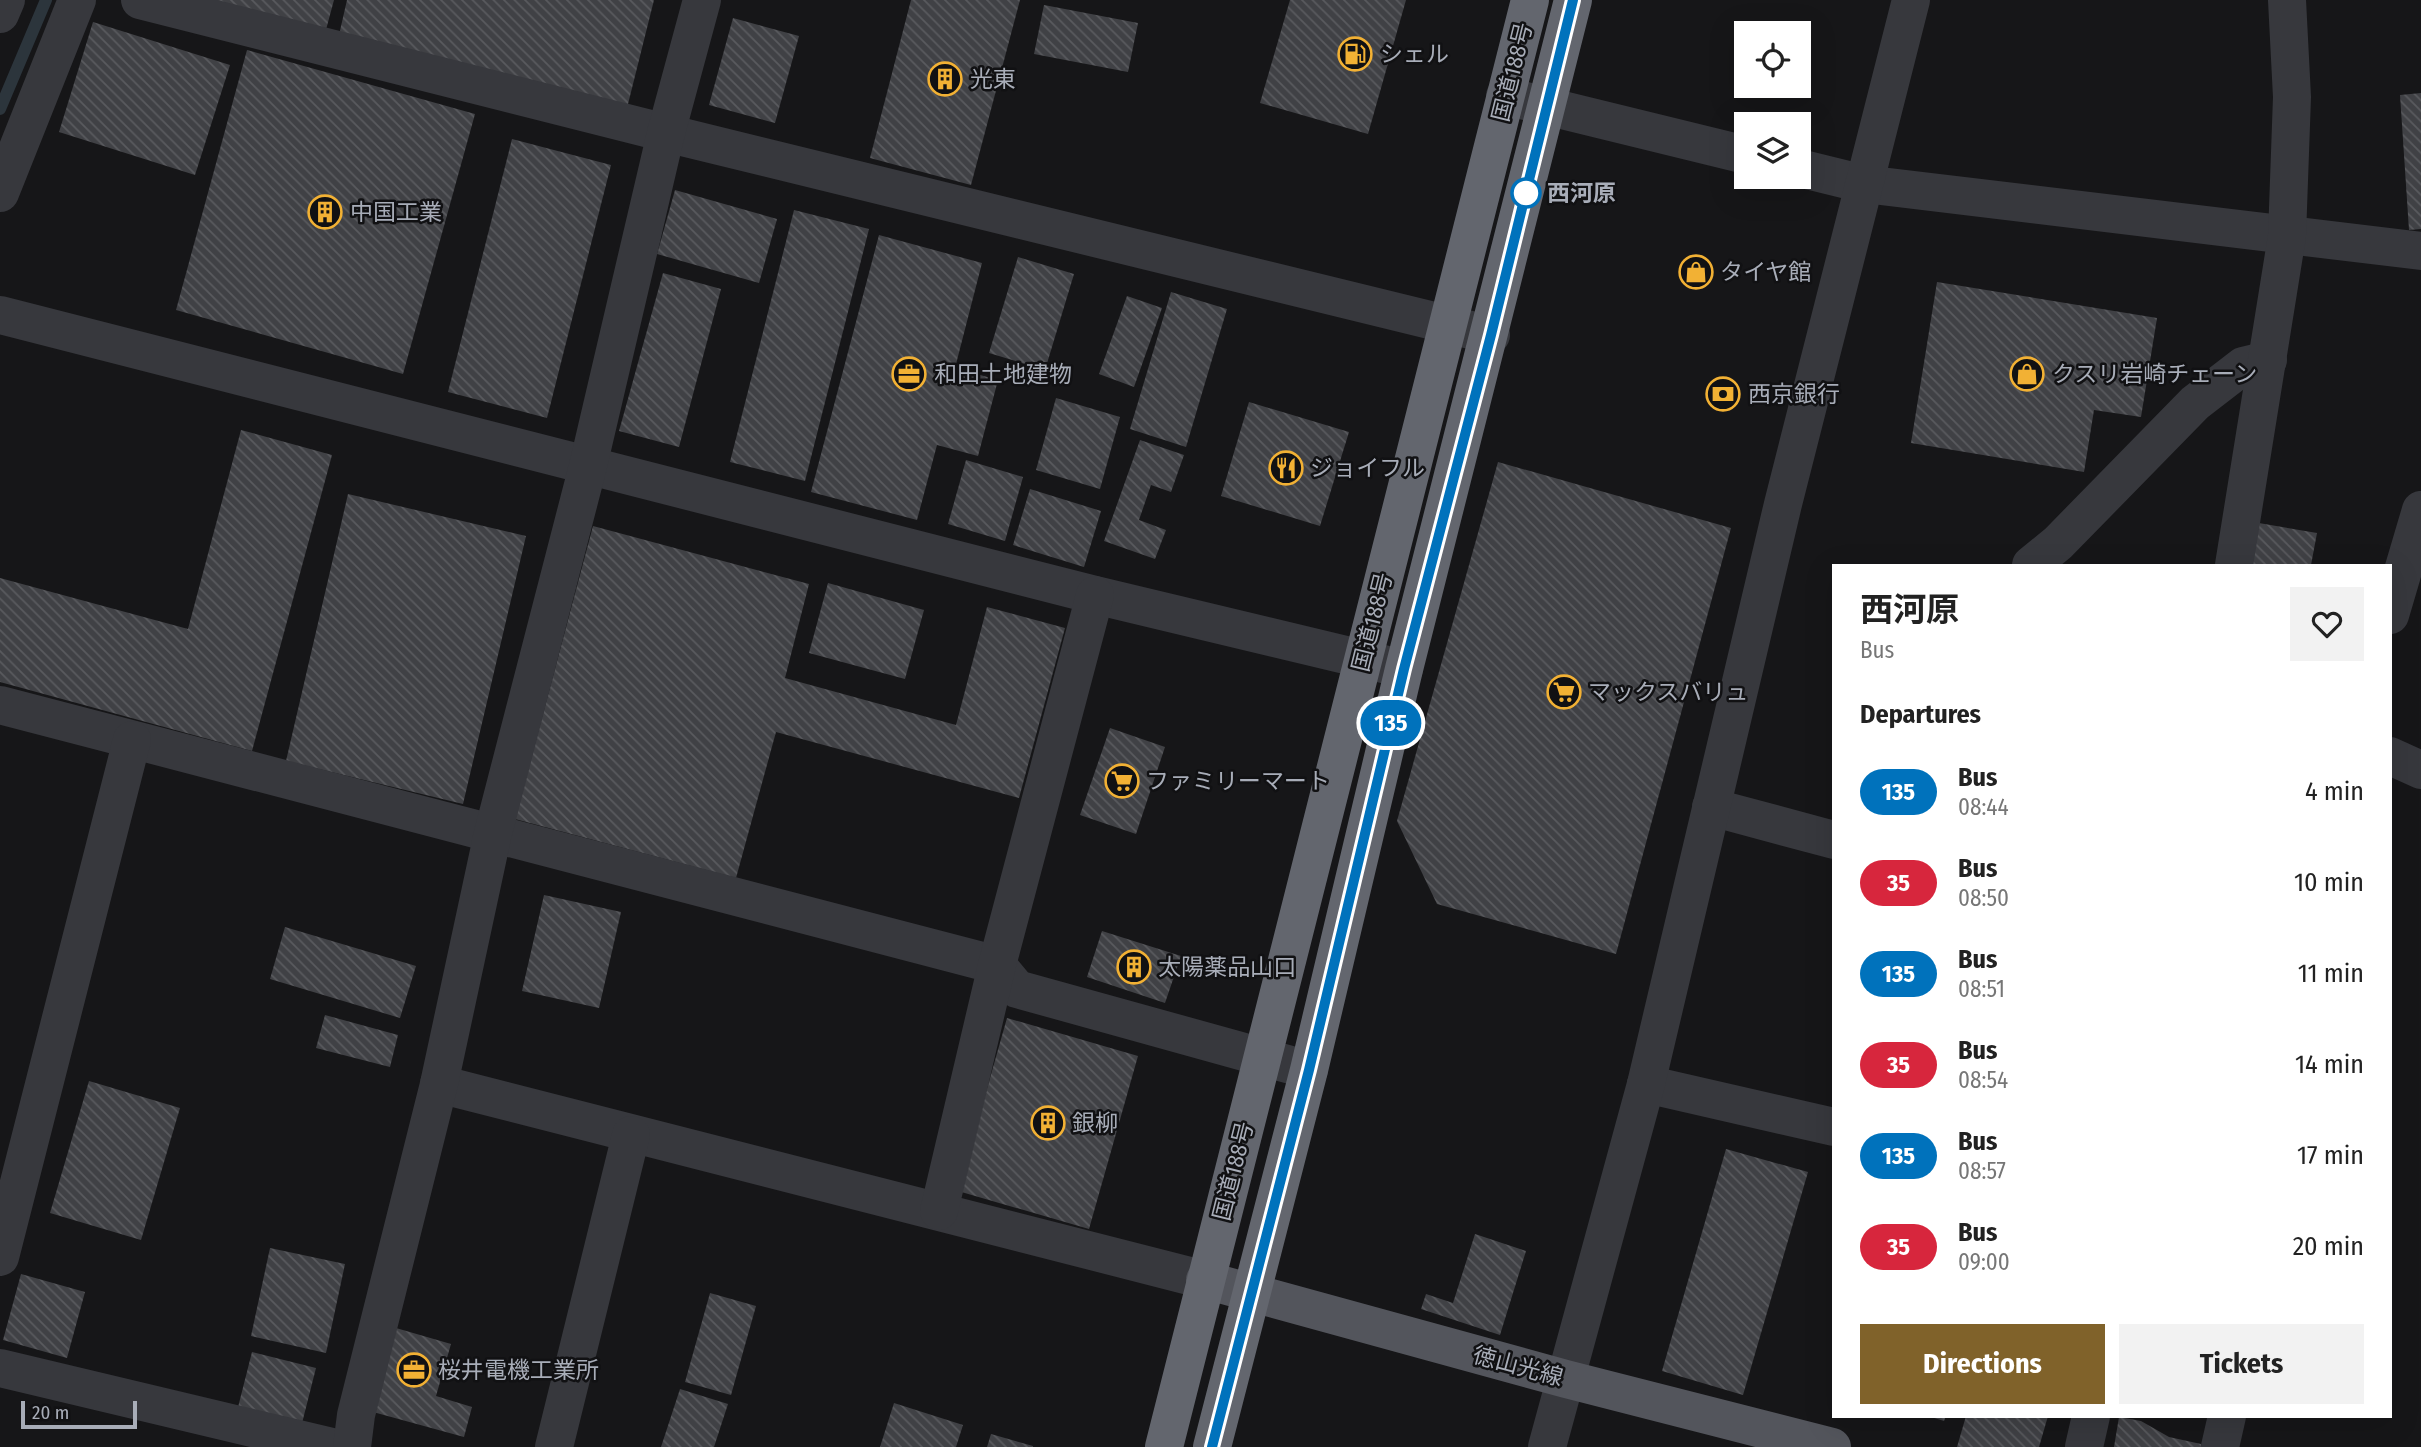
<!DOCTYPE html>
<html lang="en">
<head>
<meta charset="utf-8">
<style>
	body { margin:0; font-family:"Fira Sans Condensed","Noto Sans JP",sans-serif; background:#f2f2f2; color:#222; height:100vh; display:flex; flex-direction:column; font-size:26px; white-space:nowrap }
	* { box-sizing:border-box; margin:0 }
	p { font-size:23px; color:#767676 }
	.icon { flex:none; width:38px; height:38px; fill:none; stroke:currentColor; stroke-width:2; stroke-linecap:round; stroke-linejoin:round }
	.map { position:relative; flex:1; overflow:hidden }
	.drawer { position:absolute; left:1832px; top:564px; width:560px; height:854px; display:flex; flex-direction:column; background:#fff; border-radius:0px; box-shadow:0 7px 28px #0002 }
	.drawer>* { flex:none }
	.badge { padding:0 14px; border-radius:23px; font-size:24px; line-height:46px }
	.controls { position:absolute; left:1734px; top:21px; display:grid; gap:14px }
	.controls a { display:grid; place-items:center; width:77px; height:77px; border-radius:0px; background:#fff; box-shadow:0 7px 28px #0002; font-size:35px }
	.scale { position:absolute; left:21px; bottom:18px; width:116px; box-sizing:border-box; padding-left:7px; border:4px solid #a8adb8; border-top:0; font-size:19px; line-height:24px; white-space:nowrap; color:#a8adb8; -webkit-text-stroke:5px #111113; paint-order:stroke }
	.map>.badge { position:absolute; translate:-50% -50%; box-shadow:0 0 0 4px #fff }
	h2 { padding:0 28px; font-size:26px; line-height:63px }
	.round { display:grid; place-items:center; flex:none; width:74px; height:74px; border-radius:0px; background:#f2f2f2 }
	.headline { display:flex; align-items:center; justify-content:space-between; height:119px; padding:0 28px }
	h1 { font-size:33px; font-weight:700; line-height:52px }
	.cta { display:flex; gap:14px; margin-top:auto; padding:14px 28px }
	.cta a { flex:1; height:80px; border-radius:0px; background:#80622a; color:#fff; font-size:28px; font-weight:700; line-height:80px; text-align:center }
	.cta a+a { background:#f2f2f2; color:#222 }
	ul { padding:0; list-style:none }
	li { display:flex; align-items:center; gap:21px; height:91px; padding:0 28px }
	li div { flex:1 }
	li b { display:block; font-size:26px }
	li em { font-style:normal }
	li .badge { min-width:77px; font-weight:700; text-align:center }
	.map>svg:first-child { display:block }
</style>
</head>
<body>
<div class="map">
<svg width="2421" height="1447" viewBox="0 0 2421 1447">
	<defs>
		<pattern id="building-back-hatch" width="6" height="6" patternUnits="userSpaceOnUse" patternTransform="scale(1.75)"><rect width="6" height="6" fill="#404145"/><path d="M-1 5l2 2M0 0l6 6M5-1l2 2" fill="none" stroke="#595a5e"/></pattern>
	</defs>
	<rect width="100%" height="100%" fill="#161618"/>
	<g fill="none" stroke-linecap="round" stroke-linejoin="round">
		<!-- stream -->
		<path stroke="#2c353c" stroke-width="12" d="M0 109 46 0"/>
	</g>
	<!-- building -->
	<g fill="url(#building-back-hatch)">
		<path d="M198 0H334L324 37Z"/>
		<path d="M347 0H654L627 108 339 35Z"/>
		<path d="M911 0H1020L971 185 870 158Z"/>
		<path d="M1290 0H1406L1368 134 1260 103Z"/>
		<path d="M1044 5 1138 23 1128 72 1034 54Z"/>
		<path d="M733 18 799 36 775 123 709 105Z"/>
		<path d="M93 22 230 65 195 175 59 132Z"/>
		<path d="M247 50 475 114 403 374 176 310Z"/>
		<path d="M2421 93V229L2409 230 2400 95Z"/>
		<path d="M512 139 611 165 547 418 448 392Z"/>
		<path d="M675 190 777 219 759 283 657 254Z"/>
		<path d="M794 210 869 229 805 481 730 462Z"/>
		<path d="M879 235 982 263 955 368 998 380 978 456 937 445 917 520 811 492Z"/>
		<path d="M1018 257 1074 274 1045 370 989 353Z"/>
		<path d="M663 273 721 289 679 447 619 431Z"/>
		<path d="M1937 282 2157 318 2141 417 2094 410 2084 472 1911 443Z"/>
		<path d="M1171 292 1227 309 1186 447 1130 429Z"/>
		<path d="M1127 296 1162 308 1134 387 1099 374Z"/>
		<path d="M1056 398 1120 417 1100 489 1036 470Z"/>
		<path d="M1249 402 1349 432 1320 526 1221 496Z"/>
		<path d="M241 430 332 455 252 751 0 682V578L188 629Z"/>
		<path d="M1140 440 1184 455 1171 492 1151 485 1139 520 1166 530 1155 559 1104 541Z"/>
		<path d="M966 460 1023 477 1005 541 948 524Z"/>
		<path d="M1498 462 1731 528 1616 954 1437 904 1397 821Z"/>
		<path d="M1030 489 1101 511 1084 567 1013 545Z"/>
		<path d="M348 494 526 536 463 804 286 761Z"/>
		<path d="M2253 522 2317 533 2311 565H2246Z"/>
		<path d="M593 526 809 584 785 678 956 725 987 607 1065 628 1019 798 776 732 736 878 515 819Z"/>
		<path d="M828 583 924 610 905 679 809 653Z"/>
		<path d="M1110 728 1165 747 1136 834 1080 815Z"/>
		<path d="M544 895 621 912 599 1008 522 991Z"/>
		<path d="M285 927 416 966 400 1018 270 979Z"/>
		<path d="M1102 931 1181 956 1165 1003 1087 977Z"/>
		<path d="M325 1015 398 1035 390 1067 316 1048Z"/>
		<path d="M1007 1018 1138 1056 1089 1229 958 1191Z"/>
		<path d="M89 1081 180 1108 141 1240 50 1213Z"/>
		<path d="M1726 1149 1808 1172 1743 1395 1662 1371Z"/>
		<path d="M1475 1234 1526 1251 1500 1335 1421 1309 1426 1294 1453 1303Z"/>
		<path d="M270 1248 345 1264 326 1353 251 1336Z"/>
		<path d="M21 1274 85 1292 67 1358 3 1340Z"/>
		<path d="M710 1293 756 1306 731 1395 685 1382Z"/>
		<path d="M396 1328 451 1344 436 1396 472 1407 464 1437 373 1412Z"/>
		<path d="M252 1352 316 1368 299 1435 235 1419Z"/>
		<path d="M680 1389 728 1404 714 1447H661Z"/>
		<path d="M894 1403 963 1425 956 1447H880Z"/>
		<path d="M1928 1416H1946L1944 1421Z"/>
		<path d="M1966 1416H2048L2039 1447H1957Z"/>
		<path d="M2119 1417 2141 1421 2169 1437 2201 1444V1447H2114Z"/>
		<path d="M991 1434 1033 1446V1447H987Z"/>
	</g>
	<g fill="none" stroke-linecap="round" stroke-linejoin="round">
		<!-- minor -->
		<g stroke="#37383d" stroke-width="38">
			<path d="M140 0 666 133 1491 335"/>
			<path d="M0 14 6 0"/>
			<path d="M1505 96 1746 155"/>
			<path d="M1799 168 1864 184 2421 251"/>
			<path d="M0 193 77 0"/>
			<path d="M0 315 1095 595 1404 669"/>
			<path d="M2031 565 2058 543 2195 403 2243 366 2268 360"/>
			<path d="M2234 565 2287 236 2292 97 2287 0"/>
			<path d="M2390 615 2421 510"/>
			<path d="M0 705 997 965 1017 989 1309 1070"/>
			<path d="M2390 756 2421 770"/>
			<path d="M1711 807 1834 840"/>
			<path d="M439 1084 1205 1280"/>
			<path d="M1646 1084 1834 1127"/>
			<path d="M939 1211 997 965 1095 595"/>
			<path d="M0 1257 132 740"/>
			<path d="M0 1368 332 1447"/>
			<path d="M352 1447 356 1415 439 1084 493 833 588 466 666 133 702 0"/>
			<path d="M554 1447 631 1135"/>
			<path d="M1547 1447 1646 1084 1783 504 1911 0"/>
			<path d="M2084 1447 2091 1416"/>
			<path d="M2220 1447 2227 1416"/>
		</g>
		<!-- major -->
		<path stroke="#53555c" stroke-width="38" d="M1205 1280 1566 1379 1832 1447"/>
		<!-- highway -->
		<g stroke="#63666e" stroke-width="38">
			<path d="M1164 1447 1530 0"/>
			<path d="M1212 1447 1309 1070 1404 669 1573 0"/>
		</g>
	</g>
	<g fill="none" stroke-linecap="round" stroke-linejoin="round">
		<defs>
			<path id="line" d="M1212 1447 1309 1070 1404 669 1491 335 1573 0"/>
		</defs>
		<!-- line casing -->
		<use href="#line" stroke="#fff" stroke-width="16"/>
		<!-- line -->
		<use href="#line" stroke="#0072bc" stroke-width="10"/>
	</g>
	<!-- icons -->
	<defs>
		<symbol id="fuel-ring" viewBox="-11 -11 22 22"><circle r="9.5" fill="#111113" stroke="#f2b134" stroke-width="1.5"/><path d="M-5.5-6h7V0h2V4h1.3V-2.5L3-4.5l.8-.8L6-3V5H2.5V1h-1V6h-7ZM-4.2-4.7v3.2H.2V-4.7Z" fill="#f2b134"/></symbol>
		<symbol id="building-ring" viewBox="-11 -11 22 22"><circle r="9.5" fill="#111113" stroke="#f2b134" stroke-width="1.5"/><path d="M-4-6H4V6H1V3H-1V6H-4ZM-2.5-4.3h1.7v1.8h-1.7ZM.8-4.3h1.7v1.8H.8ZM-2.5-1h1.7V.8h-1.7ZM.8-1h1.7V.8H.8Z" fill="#f2b134"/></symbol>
		<symbol id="shop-ring" viewBox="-11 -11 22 22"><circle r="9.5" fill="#111113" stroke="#f2b134" stroke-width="1.5"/><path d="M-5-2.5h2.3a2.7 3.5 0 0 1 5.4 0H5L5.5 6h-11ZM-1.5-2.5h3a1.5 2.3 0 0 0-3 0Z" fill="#f2b134"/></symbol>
		<symbol id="office-ring" viewBox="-11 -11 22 22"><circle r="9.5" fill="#111113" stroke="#f2b134" stroke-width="1.5"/><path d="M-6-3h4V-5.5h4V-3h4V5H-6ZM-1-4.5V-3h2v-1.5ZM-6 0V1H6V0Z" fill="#f2b134"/></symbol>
		<symbol id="bank-ring" viewBox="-11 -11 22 22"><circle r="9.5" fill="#111113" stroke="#f2b134" stroke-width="1.5"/><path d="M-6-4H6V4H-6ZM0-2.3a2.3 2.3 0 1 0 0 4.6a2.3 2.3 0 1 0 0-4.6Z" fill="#f2b134"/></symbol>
		<symbol id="restaurant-ring" viewBox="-11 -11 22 22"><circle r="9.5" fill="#111113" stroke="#f2b134" stroke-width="1.5"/><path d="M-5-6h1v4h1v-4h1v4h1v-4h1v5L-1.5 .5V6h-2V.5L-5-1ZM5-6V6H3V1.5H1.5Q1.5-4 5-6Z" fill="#f2b134"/></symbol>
		<symbol id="supermarket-ring" viewBox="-11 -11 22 22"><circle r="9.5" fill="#111113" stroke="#f2b134" stroke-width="1.5"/><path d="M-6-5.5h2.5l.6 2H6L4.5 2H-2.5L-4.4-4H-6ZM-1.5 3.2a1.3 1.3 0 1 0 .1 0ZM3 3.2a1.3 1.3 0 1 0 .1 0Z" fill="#f2b134"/></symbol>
	</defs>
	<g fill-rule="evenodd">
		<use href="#fuel-ring" x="1336" y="35" width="38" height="38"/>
		<use href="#building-ring" x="926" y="60" width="38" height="38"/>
		<use href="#building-ring" x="306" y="193" width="38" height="38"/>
		<use href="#shop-ring" x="1677" y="253" width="38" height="38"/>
		<use href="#office-ring" x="890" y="355" width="38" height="38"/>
		<use href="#shop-ring" x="2008" y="355" width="38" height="38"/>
		<use href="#bank-ring" x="1704" y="375" width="38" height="38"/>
		<use href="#restaurant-ring" x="1267" y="449" width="38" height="38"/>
		<use href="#supermarket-ring" x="1545" y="673" width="38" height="38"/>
		<use href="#supermarket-ring" x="1103" y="762" width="38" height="38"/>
		<use href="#building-ring" x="1115" y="948" width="38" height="38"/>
		<use href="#building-ring" x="1029" y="1104" width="38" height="38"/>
		<use href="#office-ring" x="395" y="1351" width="38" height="38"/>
	</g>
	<!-- markers -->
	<circle fill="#fff" stroke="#0072bc" stroke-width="3.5" cx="1526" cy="193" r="14"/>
	<g text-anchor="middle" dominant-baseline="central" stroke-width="5" stroke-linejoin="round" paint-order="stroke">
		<!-- poi labels -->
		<g font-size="23" fill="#a8adb8" stroke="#111113" text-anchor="start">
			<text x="1380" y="54">シェル</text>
			<text x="970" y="79">光東</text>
			<text x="350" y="212">中国工業</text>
			<text x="1720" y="272">タイヤ館</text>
			<text x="934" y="374">和田土地建物</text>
			<text x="2052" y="374">クスリ岩崎チェーン</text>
			<text x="1748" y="394">西京銀行</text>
			<text x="1310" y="468">ジョイフル</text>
			<text x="1588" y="692">マックスバリュ</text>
			<text x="1146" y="781">ファミリーマート</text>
			<text x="1158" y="967">太陽薬品山口</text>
			<text x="1072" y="1123">銀柳</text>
			<text x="438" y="1370">桜井電機工業所</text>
		</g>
		<!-- street labels -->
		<g font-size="23" fill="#a8adb8" stroke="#111113">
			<text transform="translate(1512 72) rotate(-76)">国道188号</text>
			<text transform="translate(1372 622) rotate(-76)">国道188号</text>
			<text transform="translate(1233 1171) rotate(-76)">国道188号</text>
			<text transform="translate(1518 1366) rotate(15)">徳山光線</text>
		</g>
		<!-- stop labels -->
		<g font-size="23" font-weight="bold" fill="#a8adb8" stroke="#111113" text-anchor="start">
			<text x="1547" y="193">西河原</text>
		</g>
	</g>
</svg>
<div class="controls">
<a><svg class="icon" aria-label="locate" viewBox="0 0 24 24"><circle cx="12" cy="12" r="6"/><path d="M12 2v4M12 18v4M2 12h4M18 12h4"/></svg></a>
<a><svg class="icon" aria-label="layers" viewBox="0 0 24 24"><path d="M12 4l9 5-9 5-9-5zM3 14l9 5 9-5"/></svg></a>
</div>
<div class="scale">20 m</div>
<b class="badge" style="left:1391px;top:723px;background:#0072bc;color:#fff">135</b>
<section class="drawer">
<div class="headline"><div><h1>西河原</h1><p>Bus</p></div><a class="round"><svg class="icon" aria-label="heart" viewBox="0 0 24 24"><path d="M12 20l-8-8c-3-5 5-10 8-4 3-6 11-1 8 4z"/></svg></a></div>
<h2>Departures</h2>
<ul>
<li><span class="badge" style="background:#0072bc;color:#fff">135</span><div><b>Bus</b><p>08:44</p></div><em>4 min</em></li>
<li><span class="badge" style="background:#d7263d;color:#fff">35</span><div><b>Bus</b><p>08:50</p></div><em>10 min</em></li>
<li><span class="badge" style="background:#0072bc;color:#fff">135</span><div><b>Bus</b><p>08:51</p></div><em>11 min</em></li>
<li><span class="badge" style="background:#d7263d;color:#fff">35</span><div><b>Bus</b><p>08:54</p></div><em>14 min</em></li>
<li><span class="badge" style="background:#0072bc;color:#fff">135</span><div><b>Bus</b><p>08:57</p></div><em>17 min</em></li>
<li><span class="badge" style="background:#d7263d;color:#fff">35</span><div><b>Bus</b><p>09:00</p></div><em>20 min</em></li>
</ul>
<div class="cta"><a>Directions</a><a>Tickets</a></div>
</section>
</div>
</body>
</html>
